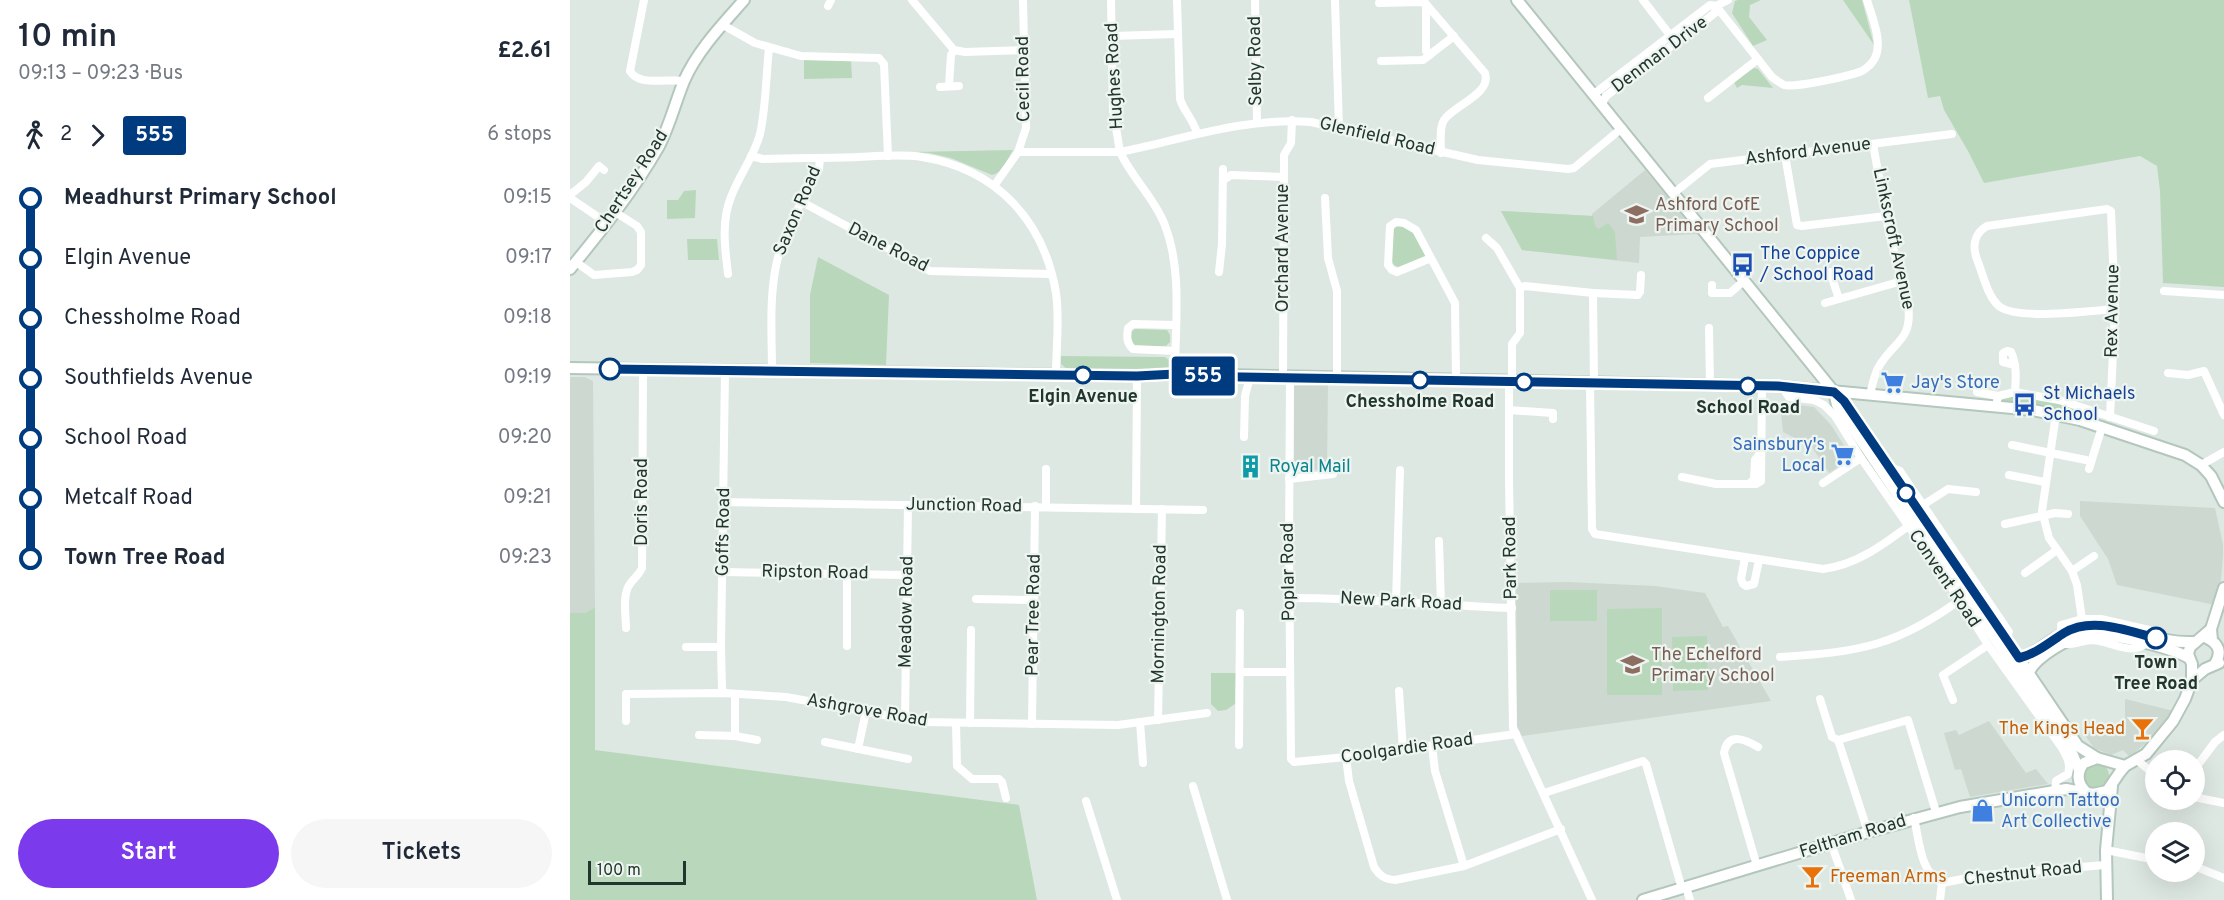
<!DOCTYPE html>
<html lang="en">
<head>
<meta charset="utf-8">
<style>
	body { margin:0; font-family:Overpass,sans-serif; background:#f6f6f7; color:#1f2937; height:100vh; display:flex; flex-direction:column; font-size:22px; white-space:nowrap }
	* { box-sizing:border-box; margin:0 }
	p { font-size:20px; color:#747a83 }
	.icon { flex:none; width:33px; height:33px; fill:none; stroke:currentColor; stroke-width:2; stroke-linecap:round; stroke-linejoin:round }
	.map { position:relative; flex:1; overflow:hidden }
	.drawer { display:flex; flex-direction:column; background:#fff; width:570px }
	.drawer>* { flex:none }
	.badge { padding:0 12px; border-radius:4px; font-size:21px; line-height:39px }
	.fabs { position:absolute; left:1575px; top:750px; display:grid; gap:12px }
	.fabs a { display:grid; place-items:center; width:60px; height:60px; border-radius:50%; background:#fff; box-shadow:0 6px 24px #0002; font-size:30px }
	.scale { position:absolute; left:18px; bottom:15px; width:98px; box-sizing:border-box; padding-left:6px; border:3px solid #21362d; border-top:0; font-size:16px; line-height:21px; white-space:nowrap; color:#21362d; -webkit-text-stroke:4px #eef5f0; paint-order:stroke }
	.map>.badge { position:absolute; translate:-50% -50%; box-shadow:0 0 0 3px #fff }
	.legs { display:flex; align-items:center; gap:9px; height:66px; padding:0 18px; font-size:20px }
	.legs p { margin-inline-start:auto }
	.head { display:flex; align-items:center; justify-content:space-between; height:102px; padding:0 18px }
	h1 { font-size:33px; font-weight:600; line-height:45px }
	.button { display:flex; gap:12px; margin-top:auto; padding:12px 18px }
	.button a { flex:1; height:69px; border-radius:36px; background:#7c3aed; color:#fff; font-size:24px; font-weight:600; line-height:69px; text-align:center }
	.button a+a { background:#f6f6f7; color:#1f2937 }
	ul { padding:0 18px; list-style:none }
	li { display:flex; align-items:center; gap:21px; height:60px; font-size:22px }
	li i { display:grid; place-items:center; width:9px; height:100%; margin:0 8px; background:currentColor }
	li i::after { content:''; width:15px; height:15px; margin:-8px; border:4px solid; border-radius:50%; background:#fff }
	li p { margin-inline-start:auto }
	li:first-child i { background:linear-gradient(#0000 50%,currentColor 0) }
	li:last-child i { background:linear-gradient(currentColor 50%,#0000 0) }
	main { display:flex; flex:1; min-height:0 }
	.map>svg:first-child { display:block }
</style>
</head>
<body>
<main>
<section class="drawer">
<div class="head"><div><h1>10 min</h1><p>09:13 – 09:23 · Bus</p></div><b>£2.61</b></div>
<div class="legs"><svg class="icon" aria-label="walk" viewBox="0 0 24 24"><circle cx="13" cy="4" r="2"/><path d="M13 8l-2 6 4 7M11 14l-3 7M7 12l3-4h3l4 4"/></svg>2<svg class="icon" aria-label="forward" viewBox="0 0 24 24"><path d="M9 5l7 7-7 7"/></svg><b class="badge" style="background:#003b80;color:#fff">555</b><p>6 stops</p></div>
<ul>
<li><i style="color:#003b80"></i><b>Meadhurst Primary School</b><p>09:15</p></li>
<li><i style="color:#003b80"></i><span>Elgin Avenue</span><p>09:17</p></li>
<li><i style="color:#003b80"></i><span>Chessholme Road</span><p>09:18</p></li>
<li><i style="color:#003b80"></i><span>Southfields Avenue</span><p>09:19</p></li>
<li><i style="color:#003b80"></i><span>School Road</span><p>09:20</p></li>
<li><i style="color:#003b80"></i><span>Metcalf Road</span><p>09:21</p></li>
<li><i style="color:#003b80"></i><b>Town Tree Road</b><p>09:23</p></li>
</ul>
<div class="button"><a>Start</a><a>Tickets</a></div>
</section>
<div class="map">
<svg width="1654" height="900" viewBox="0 0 1654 900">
	<rect width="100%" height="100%" fill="#dee8e2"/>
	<!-- built -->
	<g fill="#cdd8d1">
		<path d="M1075 170 1128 234 1070 237 1069 263 952 250 931 211 1022 216V214Z"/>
		<path d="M0 377H15L23 381 25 607 15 613H0Z"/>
		<path d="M758 385 757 470H724V386Z"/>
		<path d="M1210 403 1244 407 1261 425 1282 458 1259 473 1242 447 1213 432Z"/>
		<path d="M1510 501 1645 508 1653 544V555L1651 579 1645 605 1547 585 1538 559 1510 516Z"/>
		<path d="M998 582 1085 586 1135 593 1153 627 1158 626 1201 701 952 736 947 726 946 583Z"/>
		<path d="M1555 699 1604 711 1592 728 1560 757 1553 750 1541 755 1524 748 1514 734 1555 723Z"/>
		<path d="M1419 721 1456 773 1466 769 1478 784 1400 797 1391 769 1385 770 1374 733 1386 730 1389 735Z"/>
	</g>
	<!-- green -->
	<g fill="#b9d8bb">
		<path d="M1168 0H1191L1180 5 1179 17 1197 40 1183 46 1162 13 1165 1Z"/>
		<path d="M1273 0H1292L1304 45Z"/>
		<path d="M1339 0H1654V287L1593 283 1590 191 1587 166 1570 156 1414 183 1398 151 1374 110 1370 96 1358 98Z"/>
		<path d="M234 60H281L282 78 234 79Z"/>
		<path d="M1184 68 1188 69 1203 88 1172 85 1167 88 1164 82Z"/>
		<path d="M443 150C437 160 434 172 422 175L381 158 359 153 340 152Z"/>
		<path d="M126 190 125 218 97 219V200H108L114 191Z"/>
		<path d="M931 211 1023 216 1025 226 1029 229 1038 223 1045 232 1047 260 952 250Z"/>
		<path d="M831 225 841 229 856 252 855 257 830 268 824 265 822 261V231L826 227Z"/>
		<path d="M117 239H147L149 260H118Z"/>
		<path d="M248 257 319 295 316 365 240 363V295Z"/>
		<path d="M565 329 597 330 600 335V342L596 346H565L561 340V332Z"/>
		<path d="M491 356 595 357 600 361V368L595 370H498L491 364Z"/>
		<path d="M1437 396C1462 397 1483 401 1507 409L1506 412 1479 407 1431 403 1432 399Z"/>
		<rect x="980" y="590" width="47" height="31"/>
		<path d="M25 607V750L449 805 467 900H0V613H15Z"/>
		<path d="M1092 608V695H1037V609Z"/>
		<path d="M1137 636 1138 690 1103 691 1102 637Z"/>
		<path d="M641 673H666L665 704 656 710 648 711 641 704Z"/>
		<circle cx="1526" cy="776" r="13"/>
	</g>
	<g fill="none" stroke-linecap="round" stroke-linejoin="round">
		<defs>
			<g id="secondary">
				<path d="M947 0 1264 392 1274 401 1508 746 1527 758"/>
				<path d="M0 269C32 230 64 190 89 146 100 125 105 103 114 81 127 51 152 25 174 0"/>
				<path d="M0 368 567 376 605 374 1208 386 1463 410 1510 420 1615 455 1631 465 1641 476 1654 502"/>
				<path d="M1264 392 1267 405 1503 755 1509 770"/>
				<path d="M1637 638C1649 644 1652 652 1645 664"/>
				<path d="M1642 640 1641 629 1654 588"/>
				<path d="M1449 659C1472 652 1488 630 1512 627 1550 621 1585 644 1623 642"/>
				<path d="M1459 672C1466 657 1499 637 1516 635 1537 632 1601 647 1619 658"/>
				<path d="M1622 680 1635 669 1649 663"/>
				<path d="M1516 792C1507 783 1506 773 1514 763L1527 758 1555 766"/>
				<path d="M1073 900 1298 832 1390 807 1496 789 1523 794 1537 791 1550 772 1555 766 1576 754 1603 721 1615 699 1622 680V664L1618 654 1620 647 1641 629"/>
				<path d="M1537 900 1536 850 1542 786"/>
			</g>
		</defs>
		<!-- secondary casing -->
		<use href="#secondary" stroke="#b3c7bc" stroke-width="14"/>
		<!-- street -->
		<g stroke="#fff" stroke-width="8">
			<path d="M74 0 60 71C69 87 98 78 114 81"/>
			<path d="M342 0 384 50 395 52 454 50"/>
			<path d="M541 0 543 110 550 152C614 139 675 117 741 122L908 160 998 169 1004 168 1052 128"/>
			<path d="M607 0 610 99C614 112 622 117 627 133"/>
			<path d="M685 0 687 122"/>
			<path d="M765 0 769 128"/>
			<path d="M1073 0 1103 39"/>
			<path d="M809 3 851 2 856 4 915 73C922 94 884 105 874 120 869 128 871 143 871 153"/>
			<path d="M856 4V51L860 55"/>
			<path d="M258 6 261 0"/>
			<path d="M1146 6 1202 77C1206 80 1210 83 1214 85 1225 88 1280 76 1292 71 1297 68 1302 64 1305 58 1313 42 1302 17 1297 0"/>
			<path d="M153 25 185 43 231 56 309 58 314 64 318 156"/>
			<path d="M542 36 606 34"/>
			<path d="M811 61 853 60 884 36"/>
			<path d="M379 86 381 55 384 50"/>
			<path d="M370 87 389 86"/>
			<path d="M1024 94 1140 5 1146 6 1158 0"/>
			<path d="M1138 98 1188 59"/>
			<path d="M1032 104 1036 96 1145 13 1146 6"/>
			<path d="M448 152H550C562 178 583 196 594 223 613 270 605 325 605 374"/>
			<path d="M1215 155 1227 225 1232 226 1316 216"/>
			<path d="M181 156 193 159C225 158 257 158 288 157 309 156 332 154 352 157 427 169 474 221 486 293 490 320 486 349 486 375"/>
			<path d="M653 180 661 175 713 177"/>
			<path d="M424 186 448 152 456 128 453 0"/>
			<path d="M1104 193 1140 164 1382 134"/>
			<path d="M0 195 16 182 29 166 34 170"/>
			<path d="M0 198 37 223"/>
			<path d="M755 198 758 258 767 291V378"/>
			<path d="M232 202 360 271 481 274"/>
			<path d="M916 238 927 248 950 288V333L942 344V381"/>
			<path d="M861 258 827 272 822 270 818 265 820 226 826 222 834 223 846 230 885 303 886 380"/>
			<path d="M6 262 24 275 62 272 67 270 71 265V232L67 226 45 212"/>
			<path d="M649 272 652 244 653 169"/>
			<path d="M1260 272 1269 299"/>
			<path d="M158 274C155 248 151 222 161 197 169 175 184 157 190 134 196 107 196 76 199 48"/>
			<path d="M1142 285V293H1160L1175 280"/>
			<path d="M950 288 955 286 1023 293 1068 295 1070 292 1071 275"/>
			<path d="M1594 291 1654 295"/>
			<path d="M1023 293 1024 383"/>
			<path d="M1255 303 1332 281"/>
			<path d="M1139 328 1140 385"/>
			<path d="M605 351 563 349C556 343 557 336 558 328L563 324 605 325"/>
			<path d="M202 372C202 337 199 300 206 266 213 231 233 200 249 169L250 158"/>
			<path d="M1598 373 1618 375 1634 371 1654 415"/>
			<path d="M713 378 714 155 721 143 722 120"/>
			<path d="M720 378 719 551 721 759 724 762 776 757 946 734"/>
			<path d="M939 381V479L943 728 1022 900"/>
			<path d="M1020 383 1022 529 1025 534 1253 569C1287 565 1314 544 1341 524"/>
			<path d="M1407 385V392L1428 396"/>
			<path d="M1217 387 1216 393 1219 397 1244 400 1254 405 1265 416 1291 458 1390 600 1418 645 1492 748C1497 757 1501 764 1498 774L1486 781 1485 791"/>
			<path d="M1445 392C1446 378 1447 365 1441 352L1437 351 1433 353V362L1445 365"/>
			<path d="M1300 395C1302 386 1304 376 1308 368 1324 339 1343 343 1338 303L1319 233 1303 144"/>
			<path d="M1426 407 1428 396 1445 392 1489 400 1584 431"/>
			<path d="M939 410 983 413V419"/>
			<path d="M1486 414 1472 511 1479 538 1502 571 1507 585 1512 619"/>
			<path d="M1540 417 1545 309 1541 211 1537 209 1417 226C1403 234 1402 248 1408 262 1413 275 1418 298 1430 307 1450 320 1519 311 1545 309"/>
			<path d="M674 437 675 396 680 377"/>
			<path d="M1442 445 1516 460"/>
			<path d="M1631 465 1654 452"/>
			<path d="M1320 467 1330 471 1439 632 1435 637"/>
			<path d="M476 469V506"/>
			<path d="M1519 469 1532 427"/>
			<path d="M1439 475 1475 482"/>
			<path d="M1112 477 1146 484H1186L1191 481 1192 386"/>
			<path d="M719 479 763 474"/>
			<path d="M1253 483 1291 458"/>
			<path d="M1179 484 1184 479 1185 460 1191 452"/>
			<path d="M154 502 633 510"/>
			<path d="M1353 505 1378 489 1406 492"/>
			<path d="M566 509 567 376"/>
			<path d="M1435 524 1485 513 1498 514"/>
			<path d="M869 541 871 606"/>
			<path d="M1175 558 1171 579 1173 584 1176 586 1184 584 1189 560"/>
			<path d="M1502 571 1524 556"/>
			<path d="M153 572 337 575"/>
			<path d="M1455 573 1487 550"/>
			<path d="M720 598C794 598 868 605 942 608"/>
			<path d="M406 599 464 600"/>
			<path d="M826 602 830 470"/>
			<path d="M56 628C56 616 52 594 60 584 64 578 69 575 72 568L73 370"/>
			<path d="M1491 636V625L1512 619H1531L1579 630 1585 637"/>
			<path d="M1493 644C1503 645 1511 641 1521 640 1539 640 1559 656 1575 644"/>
			<path d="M277 646V574"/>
			<path d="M116 647H151"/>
			<path d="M1210 657C1290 652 1328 646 1394 597"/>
			<path d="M670 672H720"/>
			<path d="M829 691 833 750"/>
			<path d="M154 693 152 689 151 647 155 371"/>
			<path d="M1250 699 1262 737 1268 740"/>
			<path d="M1383 700 1373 675 1418 645"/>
			<path d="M335 719 338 505"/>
			<path d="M588 720 592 509"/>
			<path d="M56 721V694L154 693 216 697 352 722 548 725 637 713"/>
			<path d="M570 722 573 763"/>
			<path d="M386 723 387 766 402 779H429L432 782 436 798"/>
			<path d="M400 723 401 630"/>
			<path d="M462 724 465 506"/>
			<path d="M129 735 165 736 187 740"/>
			<path d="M165 736V695"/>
			<path d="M255 742 338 759"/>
			<path d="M669 745 670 613"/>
			<path d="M862 746 865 771 894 866"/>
			<path d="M288 749 296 711"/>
			<path d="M776 757 779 781 804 867C810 876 814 879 825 880L894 866 991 829"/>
			<path d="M1567 760 1586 776"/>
			<path d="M1624 770 1645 742 1654 735"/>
			<path d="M623 786 657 900"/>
			<path d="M974 793 1073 761 1076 764 1112 889"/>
			<path d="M1624 797 1654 803"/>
			<path d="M516 801 547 900"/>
			<path d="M1344 818C1349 838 1350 874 1372 883L1413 875 1535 865"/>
			<path d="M1298 832 1268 740 1338 720 1366 812"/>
			<path d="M1261 843 1281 900"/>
			<path d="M1536 850 1586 860"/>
			<path d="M1187 866 1154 753C1158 731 1176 740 1188 747"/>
			<path d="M1624 866 1654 878"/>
			<path d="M1116 887 1120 900"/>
			<path d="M1370 900 1372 883"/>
		</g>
		<!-- secondary -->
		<use href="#secondary" stroke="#fff" stroke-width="10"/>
	</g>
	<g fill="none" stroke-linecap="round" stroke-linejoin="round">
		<defs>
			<path id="line-1" d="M40 369 567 376 605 374 613 376 1208 386 1264 392 1274 401 1449 658C1466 654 1480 642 1494 633 1522 616 1557 631 1586 638"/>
		</defs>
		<!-- line-1 casing -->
		<use href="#line-1" stroke="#fff" stroke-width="14"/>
		<!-- line-1 -->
		<use href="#line-1" stroke="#003b80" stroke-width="9"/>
	</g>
	<!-- icons -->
	<defs>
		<symbol id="school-bare" viewBox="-9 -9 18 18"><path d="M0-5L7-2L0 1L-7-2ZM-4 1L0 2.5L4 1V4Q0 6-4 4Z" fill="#8d6e63" stroke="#eef5f0" stroke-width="2.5" paint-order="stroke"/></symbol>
		<symbol id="bus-bare" viewBox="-9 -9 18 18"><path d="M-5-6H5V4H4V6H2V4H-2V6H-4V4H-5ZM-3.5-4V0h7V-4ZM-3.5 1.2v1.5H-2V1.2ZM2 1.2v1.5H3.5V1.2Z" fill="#1a4fb4" stroke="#eef5f0" stroke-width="2.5" paint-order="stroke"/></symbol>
		<symbol id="supermarket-bare" viewBox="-9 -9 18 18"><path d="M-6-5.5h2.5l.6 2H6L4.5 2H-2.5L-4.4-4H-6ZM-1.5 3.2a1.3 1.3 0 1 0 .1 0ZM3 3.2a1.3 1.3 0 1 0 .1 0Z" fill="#3f7fe0" stroke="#eef5f0" stroke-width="2.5" paint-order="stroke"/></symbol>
		<symbol id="building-bare" viewBox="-9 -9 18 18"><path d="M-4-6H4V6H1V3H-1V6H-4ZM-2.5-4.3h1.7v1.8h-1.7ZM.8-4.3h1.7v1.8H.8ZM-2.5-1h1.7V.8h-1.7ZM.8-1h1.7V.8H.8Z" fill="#0f9aa8" stroke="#eef5f0" stroke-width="2.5" paint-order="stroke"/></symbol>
		<symbol id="bar-bare" viewBox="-9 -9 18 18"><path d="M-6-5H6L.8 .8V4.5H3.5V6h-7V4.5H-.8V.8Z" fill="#e8710a" stroke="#eef5f0" stroke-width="2.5" paint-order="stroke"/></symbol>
		<symbol id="shop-bare" viewBox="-9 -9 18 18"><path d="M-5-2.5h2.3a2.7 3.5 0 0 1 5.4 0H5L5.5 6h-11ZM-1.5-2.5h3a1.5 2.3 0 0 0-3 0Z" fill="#3f7fe0" stroke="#eef5f0" stroke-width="2.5" paint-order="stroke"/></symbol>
	</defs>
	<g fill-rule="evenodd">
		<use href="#school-bare" x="1050" y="198" width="33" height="33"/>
		<use href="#bus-bare" x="1156" y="248" width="33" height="33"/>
		<use href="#supermarket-bare" x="1306" y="366" width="33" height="33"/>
		<use href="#bus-bare" x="1438" y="388" width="33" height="33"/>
		<use href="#supermarket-bare" x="1256" y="438" width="33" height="33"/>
		<use href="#building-bare" x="664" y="450" width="33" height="33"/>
		<use href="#school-bare" x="1046" y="648" width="33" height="33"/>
		<use href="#bar-bare" x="1556" y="712" width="33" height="33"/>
		<use href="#shop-bare" x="1396" y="794" width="33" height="33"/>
		<use href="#bar-bare" x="1226" y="860" width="33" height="33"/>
	</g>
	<!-- markers -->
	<g fill="#fff" stroke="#003b80" stroke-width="3">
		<circle cx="40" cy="369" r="10"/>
		<circle cx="513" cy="375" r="8"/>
		<circle cx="850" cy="380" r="8"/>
		<circle cx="954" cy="382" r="8"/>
		<circle cx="1178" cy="386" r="8"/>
		<circle cx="1336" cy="493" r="8"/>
		<circle cx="1586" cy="638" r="10"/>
	</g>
	<g text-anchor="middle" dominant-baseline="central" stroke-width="4.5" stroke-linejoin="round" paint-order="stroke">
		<!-- street labels -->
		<g font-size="18" fill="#21362d" stroke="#eef5f0">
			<text transform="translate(1090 55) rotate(-37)">Denman Drive</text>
			<text transform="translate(686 61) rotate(-91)">Selby Road</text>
			<text transform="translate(545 76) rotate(-93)">Hughes Road</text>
			<text transform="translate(454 79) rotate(-91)">Cecil Road</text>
			<text transform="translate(807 137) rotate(13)">Glenfield Road</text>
			<text transform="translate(1238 152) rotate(-7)">Ashford Avenue</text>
			<text transform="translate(62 182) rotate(-57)">Chertsey Road</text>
			<text transform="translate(228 211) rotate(-67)">Saxon Road</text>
			<text transform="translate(1323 239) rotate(78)">Linkscroft Avenue</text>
			<text transform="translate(318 248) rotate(27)">Dane Road</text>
			<text transform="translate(713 248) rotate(-90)">Orchard Avenue</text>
			<text transform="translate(1543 311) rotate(-89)">Rex Avenue</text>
			<text transform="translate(72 502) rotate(-90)">Doris Road</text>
			<text transform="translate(394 506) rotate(1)">Junction Road</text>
			<text transform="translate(154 532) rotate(-89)">Goffs Road</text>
			<text transform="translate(941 558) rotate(-91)">Park Road</text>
			<text transform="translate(719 572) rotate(-91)">Poplar Road</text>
			<text transform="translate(245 573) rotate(1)">Ripston Road</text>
			<text transform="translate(1374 579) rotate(56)">Convent Road</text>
			<text transform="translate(831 602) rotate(3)">New Park Road</text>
			<text transform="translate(337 612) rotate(-89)">Meadow Road</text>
			<text transform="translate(590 614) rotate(-89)">Mornington Road</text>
			<text transform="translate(464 615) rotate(-89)">Pear Tree Road</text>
			<text transform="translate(297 711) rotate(10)">Ashgrove Road</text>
			<text transform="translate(837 749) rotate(-8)">Coolgardie Road</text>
			<text transform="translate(1283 837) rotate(-17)">Feltham Road</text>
			<text transform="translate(1453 874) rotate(-6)">Chestnut Road</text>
		</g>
		<!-- education labels -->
		<g font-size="18" fill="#785e54" stroke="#eef5f0" text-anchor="start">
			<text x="1085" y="205">Ashford CofE<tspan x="1085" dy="21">Primary School</tspan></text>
			<text x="1081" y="655">The Echelford<tspan x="1081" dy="21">Primary School</tspan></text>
		</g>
		<!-- transit labels -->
		<g font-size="18" fill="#164399" stroke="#eef5f0" text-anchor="start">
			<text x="1190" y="254">The Coppice<tspan x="1190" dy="21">/ School Road</tspan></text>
			<text x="1473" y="394">St Michaels<tspan x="1473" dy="21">School</tspan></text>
		</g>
		<!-- shop labels -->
		<g font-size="18" fill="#366cbe" stroke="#eef5f0" text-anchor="start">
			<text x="1341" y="383">Jay's Store</text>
			<text x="1255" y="445" text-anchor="end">Sainsbury's<tspan x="1255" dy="21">Local</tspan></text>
			<text x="1431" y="801">Unicorn Tattoo<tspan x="1431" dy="21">Art Collective</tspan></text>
		</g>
		<!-- stop labels -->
		<g font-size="18" font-weight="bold" fill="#21362d" stroke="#eef5f0">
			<text x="513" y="397">Elgin Avenue</text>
			<text x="850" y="402">Chessholme Road</text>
			<text x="1178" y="408">School Road</text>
			<text x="1586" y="663">Town<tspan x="1586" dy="21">Tree Road</tspan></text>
		</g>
		<!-- culture labels -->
		<g font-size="18" fill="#0d838f" stroke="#eef5f0" text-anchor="start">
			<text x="699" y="467">Royal Mail</text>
		</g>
		<!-- food labels -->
		<g font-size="18" fill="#c56008" stroke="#eef5f0" text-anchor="end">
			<text x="1555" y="729">The Kings Head</text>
			<text x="1260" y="877" text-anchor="start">Freeman Arms</text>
		</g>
	</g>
</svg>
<div class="fabs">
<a><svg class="icon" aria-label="locate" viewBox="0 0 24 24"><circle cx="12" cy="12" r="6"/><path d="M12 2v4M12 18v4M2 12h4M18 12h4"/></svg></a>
<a><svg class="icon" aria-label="layers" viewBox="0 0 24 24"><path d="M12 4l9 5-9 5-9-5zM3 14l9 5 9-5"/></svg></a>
</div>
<div class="scale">100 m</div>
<b class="badge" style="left:633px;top:376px;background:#003b80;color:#fff">555</b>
</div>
</main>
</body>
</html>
